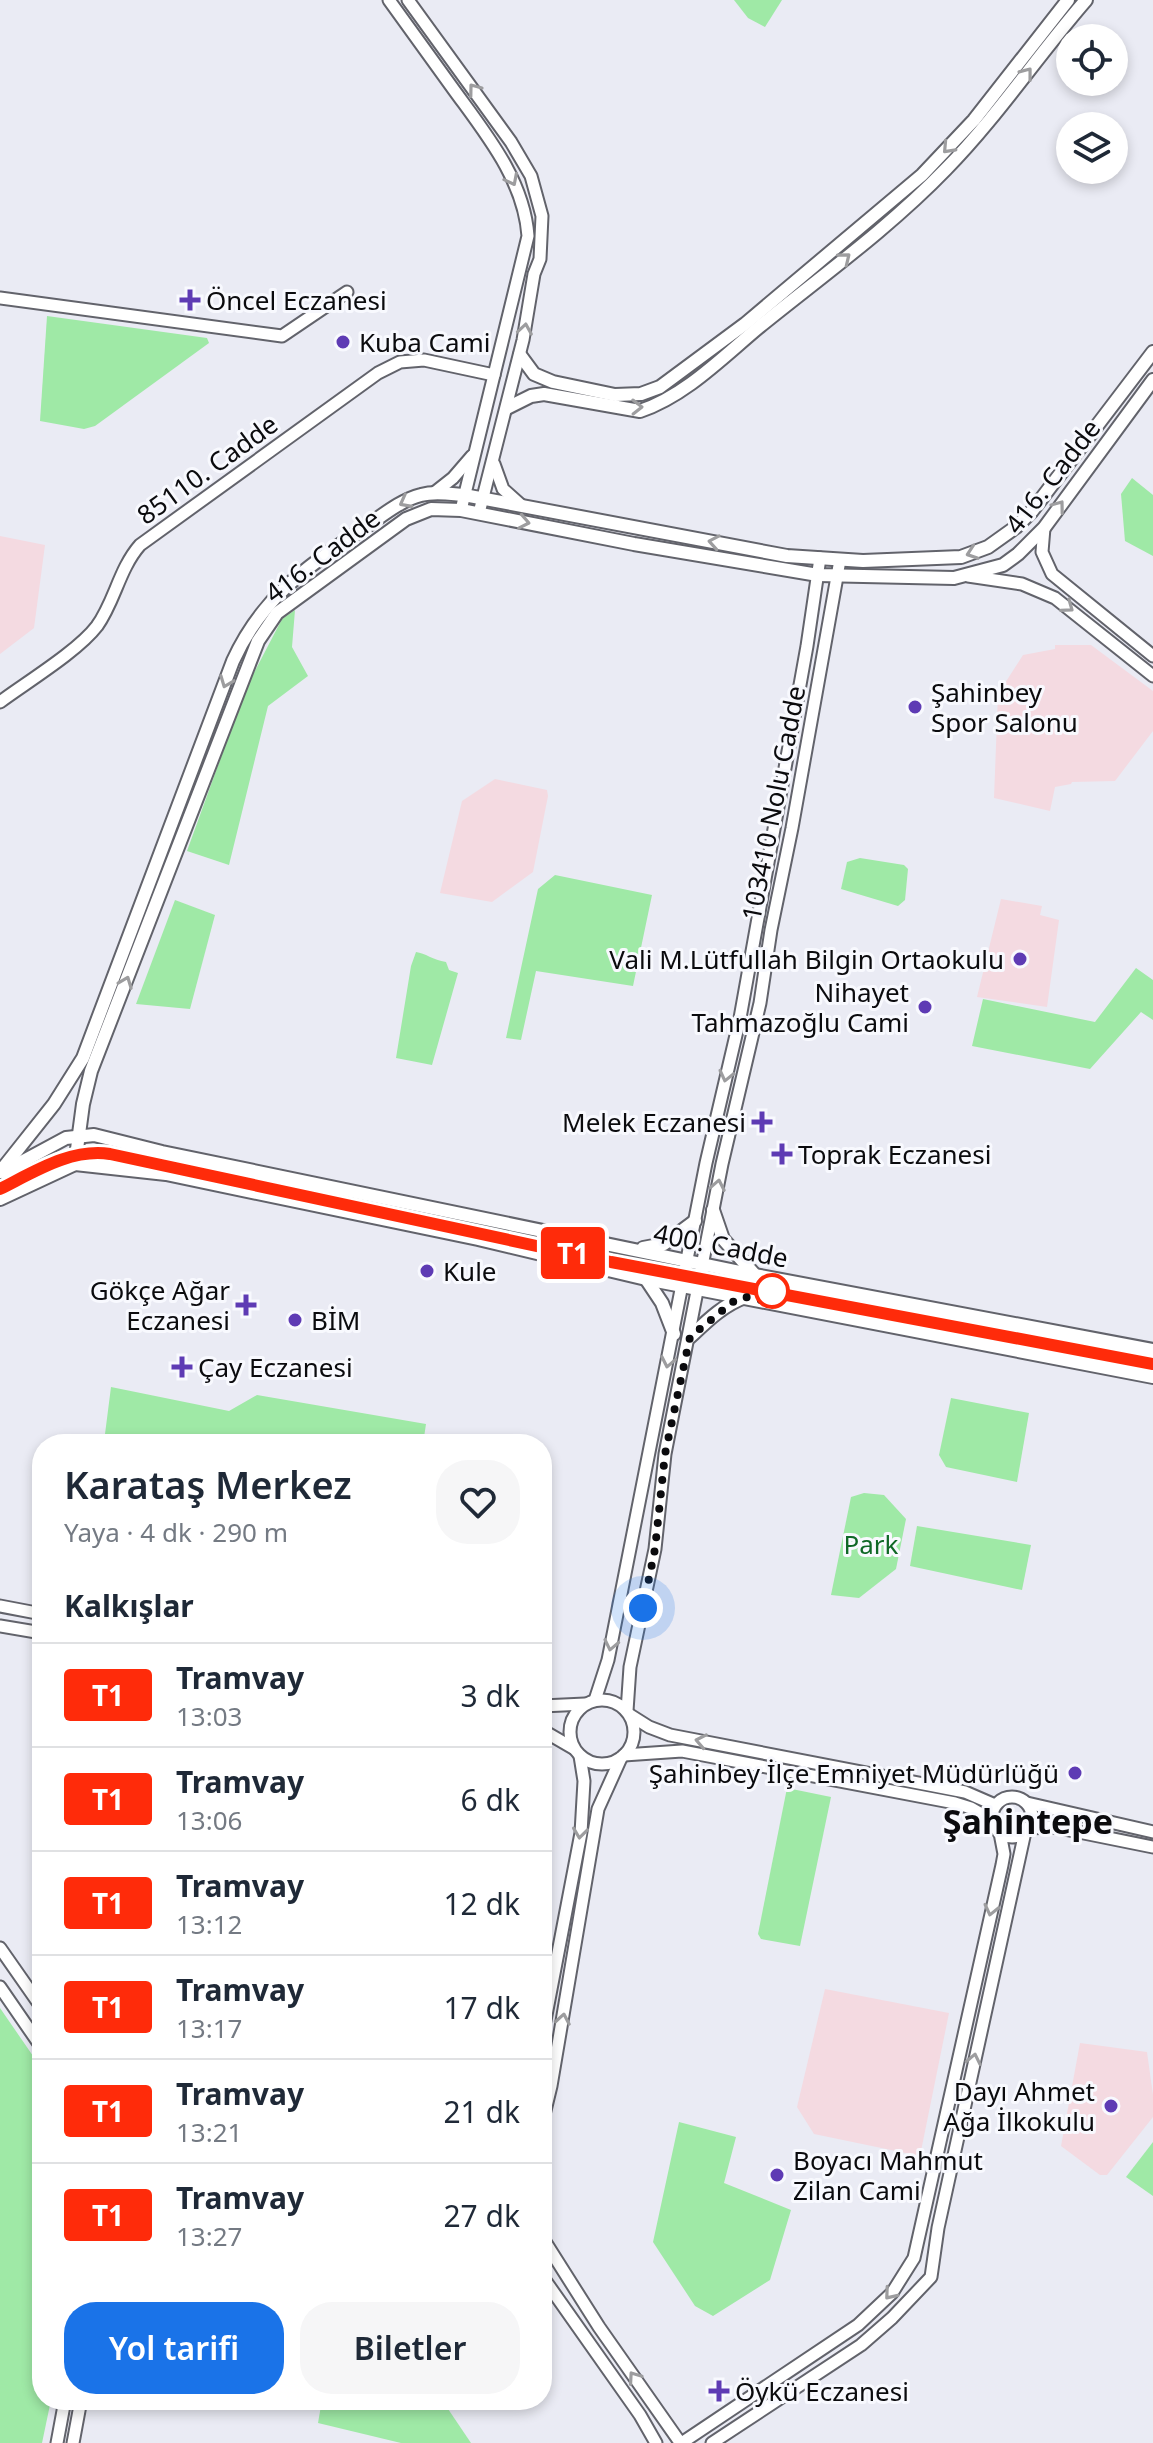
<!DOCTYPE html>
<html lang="tr">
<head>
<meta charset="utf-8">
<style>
	body { margin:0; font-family:"Noto Sans",sans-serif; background:#f6f6f7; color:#1f2937; height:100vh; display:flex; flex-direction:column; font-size:30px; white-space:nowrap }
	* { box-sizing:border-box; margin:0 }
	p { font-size:26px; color:#747a83 }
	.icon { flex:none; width:44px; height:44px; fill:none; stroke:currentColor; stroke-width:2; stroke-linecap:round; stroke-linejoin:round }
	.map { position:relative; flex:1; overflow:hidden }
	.details { position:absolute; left:32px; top:1434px; width:520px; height:976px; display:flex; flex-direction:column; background:#fff; border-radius:32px; box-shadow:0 4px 12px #0003 }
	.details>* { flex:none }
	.badge { padding:0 16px; border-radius:6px; font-size:28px; line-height:52px }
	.fabs { position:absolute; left:1056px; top:24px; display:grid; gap:16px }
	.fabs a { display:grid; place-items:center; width:72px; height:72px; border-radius:50%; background:#fff; box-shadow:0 4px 12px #0003; font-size:40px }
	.you { position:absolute; width:40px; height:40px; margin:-20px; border:6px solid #fff; border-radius:50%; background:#1a73e8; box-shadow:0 0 0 12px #1a73e833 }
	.map>.badge { position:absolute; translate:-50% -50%; box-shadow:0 0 0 4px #fff }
	h2 { padding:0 32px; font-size:30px; line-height:72px }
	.round { display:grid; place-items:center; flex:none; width:84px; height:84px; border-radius:32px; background:#f6f6f7 }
	.head { display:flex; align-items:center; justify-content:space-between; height:136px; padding:0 32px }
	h1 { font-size:38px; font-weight:600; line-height:60px }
	.cta { display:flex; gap:16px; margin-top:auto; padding:16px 32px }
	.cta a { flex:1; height:92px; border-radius:32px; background:#1a73e8; color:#fff; font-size:32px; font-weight:600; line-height:92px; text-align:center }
	.cta a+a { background:#f6f6f7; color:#1f2937 }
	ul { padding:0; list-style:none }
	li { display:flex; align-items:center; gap:24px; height:104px; padding:0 32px; border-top:2px solid #e0e1e3 }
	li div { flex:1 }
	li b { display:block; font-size:30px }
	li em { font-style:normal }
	li .badge { min-width:88px; font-weight:700; text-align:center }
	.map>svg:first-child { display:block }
</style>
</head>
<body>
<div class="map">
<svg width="1153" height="2443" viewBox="0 0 1153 2443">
	<rect width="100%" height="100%" fill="#eaebf4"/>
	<!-- education -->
	<g fill="#f4dae1">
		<path d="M0 536 45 545 34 628 0 654Z"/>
		<path d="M1055 645H1091L1153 691V731L1115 781 1072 782 1071 784 1055 787 1050 811 994 798 998 694 1023 655 1055 649Z"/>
		<path d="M495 779 547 790 548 796 533 872 492 902 440 893 462 801Z"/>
		<path d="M1001 899 1042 906 1040 915 1059 920 1047 1007 977 997Z"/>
		<path d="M825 1989 949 2013 920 2156 814 2134 797 2107Z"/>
		<path d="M1080 2043 1147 2052 1153 2095V2117L1107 2175H1100L1061 2146Z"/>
	</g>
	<!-- green -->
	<g fill="#9fe9a6">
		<path d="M734 0H782L765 27 748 18Z"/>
		<path d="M47 316 207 338 209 343 95 426 84 429 40 421Z"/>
		<path d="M1132 478 1153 495V556L1125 541 1121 494Z"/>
		<path d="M295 610 292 647 308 676 268 706 229 865 187 851 246 688 282 619Z"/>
		<path d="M860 858 904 865 908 869 905 900 898 906 841 889 847 862Z"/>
		<path d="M555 875 652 895 633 986 536 971 521 1040 506 1038 538 889Z"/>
		<path d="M175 900 215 915 190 1009 136 1004Z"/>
		<path d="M416 952C425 953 433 960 446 962L449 970 458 973 432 1065 396 1058 411 966Z"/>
		<path d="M1136 968 1153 980V1020L1141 1012 1090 1069 972 1046 983 999 1095 1022Z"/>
		<path d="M111 1387 229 1411 257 1395 426 1424 423 1444H161L105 1434Z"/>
		<path d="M951 1398 1029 1413 1017 1482 946 1467 939 1455Z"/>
		<path d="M864 1493 884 1495 906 1519 896 1569 859 1598 831 1595 851 1497Z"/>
		<path d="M917 1526 1031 1545 1022 1590 910 1566Z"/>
		<path d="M787 1788 831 1797 800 1946 761 1939 758 1934Z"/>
		<path d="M0 2008 42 2069V2400H51L42 2443H0Z"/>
		<path d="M679 2122 736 2137 724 2183 791 2210 770 2280 713 2316 695 2306 653 2242Z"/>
		<path d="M1153 2142V2196L1126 2177Z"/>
		<path d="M322 2400H442L471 2443H401L318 2423Z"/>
	</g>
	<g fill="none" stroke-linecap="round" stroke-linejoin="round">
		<defs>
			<g id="tertiary">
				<path d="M389 0C411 30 432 60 454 90 486 134 524 180 528 236L461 510"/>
				<path d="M408 0 511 142 531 176 542 216 540 259 534 274 523 340 479 513"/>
				<path d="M0 298 282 336 347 292"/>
				<path d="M494 464 503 489 521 505"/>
				<path d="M434 493 453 478 472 456"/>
				<path d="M1044 528 1042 552 1052 574 1153 656"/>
				<path d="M968 576 1022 584 1055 598 1153 676"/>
				<path d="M0 702C27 682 78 651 97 626 115 601 119 569 140 545L378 373 400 362 424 360 494 375"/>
				<path d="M0 1606 42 1614"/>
				<path d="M0 1626 42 1633"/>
				<circle cx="602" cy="1732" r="32"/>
				<path d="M595 1700 608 1660 706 1163 740 1018 807 646 820 558"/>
				<path d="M542 1706 585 1704"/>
				<path d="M627 1711 630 1667 655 1549 665 1454 722 1164 760 1003 771 930 792 828 840 560"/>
				<path d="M630 1715 649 1727 670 1735 965 1792 995 1805"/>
				<path d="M542 1730 573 1748"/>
				<path d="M624 1755 682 1751 955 1803 971 1808 992 1820"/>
				<circle cx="1012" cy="1817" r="20"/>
				<path d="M1027 1803 1153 1832"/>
				<path d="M1028 1828 1054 1827 1153 1847"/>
				<path d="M0 1948 42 2008"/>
				<path d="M0 1987 42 2048"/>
				<path d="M542 2036 581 1833 584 1781 580 1756"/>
				<path d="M542 2123 551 2086 598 1809 621 1758"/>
				<path d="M542 2237 599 2327 679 2441"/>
				<path d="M542 2276 640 2415 656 2443"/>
				<path d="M683 2442 858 2325 892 2293 914 2258 1002 1865 1004 1854 1000 1833"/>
				<path d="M57 2443 65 2400"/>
				<path d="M73 2443 81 2400"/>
				<path d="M712 2443 861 2345 892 2318 931 2277 938 2228 1025 1832"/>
			</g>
			<g id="secondary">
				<path d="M520 355 534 374 553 382 615 395 641 394 660 387 745 324 922 175 974 120 1068 0"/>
				<path d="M507 408 531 396 544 394 640 411C685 396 723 357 759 327 822 276 889 228 946 169 997 117 1038 55 1086 0"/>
				<path d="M75 1164 83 1104 91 1071 258 641 277 613 406 519 431 509 461 510 634 544 818 575 954 578 1003 565 1018 554 1044 528 1153 380"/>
				<path d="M75 1164 166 1174 478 1239 646 1279 1153 1377"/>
				<path d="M0 1172 54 1104 83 1058 233 661C263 595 309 566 367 526 383 515 401 500 421 495 435 491 450 494 464 495L787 556 863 561 961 557 988 547 1016 527 1032 511 1153 352"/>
				<path d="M3 1172 66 1138 94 1135 162 1152 755 1275 1153 1350"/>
				<path d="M0 1199 75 1164"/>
				<path d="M713 1210 723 1239 755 1275"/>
				<path d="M643 1248 664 1244 695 1221"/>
				<path d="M646 1279 662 1303 674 1334"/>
				<path d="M690 1337C707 1321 723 1305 745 1297"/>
			</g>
		</defs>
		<!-- tertiary casing -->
		<use href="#tertiary" stroke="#62636b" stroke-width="15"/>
		<!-- secondary casing -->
		<use href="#secondary" stroke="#62636b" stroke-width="16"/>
		<!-- tertiary -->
		<use href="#tertiary" stroke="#fff" stroke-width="11"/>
		<!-- secondary -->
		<use href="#secondary" stroke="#fff" stroke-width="12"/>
		<!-- tram -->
		<path stroke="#242428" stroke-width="2" d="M0 1185C37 1166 72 1144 115 1150L613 1259 1132 1358 1153 1360"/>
	</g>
	<!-- one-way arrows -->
	<defs><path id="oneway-chevron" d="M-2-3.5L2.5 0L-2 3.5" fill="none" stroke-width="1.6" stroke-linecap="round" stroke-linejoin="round" transform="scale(2)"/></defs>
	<g stroke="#9d9d9f">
		<use href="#oneway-chevron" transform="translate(1027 73) rotate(-52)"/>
		<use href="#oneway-chevron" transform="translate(474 89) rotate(-127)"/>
		<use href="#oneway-chevron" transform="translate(948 148) rotate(133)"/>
		<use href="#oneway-chevron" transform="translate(512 180) rotate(63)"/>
		<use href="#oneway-chevron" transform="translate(845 258) rotate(-39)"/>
		<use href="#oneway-chevron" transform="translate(525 329) rotate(-81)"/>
		<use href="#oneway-chevron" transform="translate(637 407) rotate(-1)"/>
		<use href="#oneway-chevron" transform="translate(405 502) rotate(152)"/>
		<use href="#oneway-chevron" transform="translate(1059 506) rotate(-53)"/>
		<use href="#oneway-chevron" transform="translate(524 522) rotate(11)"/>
		<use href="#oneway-chevron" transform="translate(714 542) rotate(-170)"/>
		<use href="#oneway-chevron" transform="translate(972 553) rotate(161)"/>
		<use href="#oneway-chevron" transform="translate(1068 607) rotate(36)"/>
		<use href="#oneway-chevron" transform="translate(226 682) rotate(111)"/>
		<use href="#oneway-chevron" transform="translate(126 982) rotate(-69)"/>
		<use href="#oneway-chevron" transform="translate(726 1076) rotate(103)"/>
		<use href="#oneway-chevron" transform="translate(718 1185) rotate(-79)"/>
		<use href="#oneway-chevron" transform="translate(668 1362) rotate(101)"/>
		<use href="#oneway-chevron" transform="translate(611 1645) rotate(102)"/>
		<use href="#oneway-chevron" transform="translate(701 1741) rotate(-169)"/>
		<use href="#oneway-chevron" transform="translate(580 1833) rotate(97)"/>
		<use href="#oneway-chevron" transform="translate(991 1910) rotate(103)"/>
		<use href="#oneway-chevron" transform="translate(563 2019) rotate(-80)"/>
		<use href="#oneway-chevron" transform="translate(974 2059) rotate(-78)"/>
		<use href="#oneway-chevron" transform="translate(890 2294) rotate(130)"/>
		<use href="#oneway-chevron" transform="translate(634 2377) rotate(-125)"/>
	</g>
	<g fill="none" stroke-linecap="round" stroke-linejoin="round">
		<defs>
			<path id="line" d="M0 1189C34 1172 71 1148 110 1154L611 1262 1153 1364"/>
		</defs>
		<!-- line casing -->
		<use href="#line" stroke="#fff" stroke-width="18"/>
		<!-- line -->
		<use href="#line" stroke="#ff2b0a" stroke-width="12"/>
		<!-- walk -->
		<path stroke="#0b0b0e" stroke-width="8" stroke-dasharray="0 14.4" d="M643 1608 655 1549 665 1454 690 1337 734 1301 745 1297 772 1302V1291"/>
	</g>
	<!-- markers -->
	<g fill="#5e3bb4" stroke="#f8f9fe" stroke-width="3">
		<path d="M186 288h8v8h8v8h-8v8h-8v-8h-8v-8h8z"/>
		<circle cx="343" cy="342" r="8"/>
		<circle cx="915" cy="707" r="8"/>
		<circle cx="1020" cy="959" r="8"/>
		<circle cx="925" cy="1007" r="8"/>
		<path d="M758 1110h8v8h8v8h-8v8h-8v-8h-8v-8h8z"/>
		<path d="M778 1142h8v8h8v8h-8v8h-8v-8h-8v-8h8z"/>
		<circle cx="427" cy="1271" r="8"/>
		<path d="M242 1293h8v8h8v8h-8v8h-8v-8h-8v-8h8z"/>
		<circle cx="295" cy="1320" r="8"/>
		<path d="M178 1355h8v8h8v8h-8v8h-8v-8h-8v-8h8z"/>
		<circle cx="1075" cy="1773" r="8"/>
		<circle cx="1111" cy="2106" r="8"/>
		<circle cx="777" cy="2175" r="8"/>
		<path d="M715 2379h8v8h8v8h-8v8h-8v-8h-8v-8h8z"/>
	</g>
	<circle fill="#fff" stroke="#ff2b0a" stroke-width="4" cx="772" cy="1291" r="16"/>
	<g text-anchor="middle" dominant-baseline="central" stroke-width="6" stroke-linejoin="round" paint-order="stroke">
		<!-- poi labels -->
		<g font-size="26" fill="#0b0b0e" stroke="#f8f9fe" text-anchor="start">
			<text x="206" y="300">Öncel Eczanesi</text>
			<text x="359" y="342">Kuba Cami</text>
			<text x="931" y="692">Şahinbey<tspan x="931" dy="30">Spor Salonu</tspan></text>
			<text x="1004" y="959" text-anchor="end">Vali M.Lütfullah Bilgin Ortaokulu</text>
			<text x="909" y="992" text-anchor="end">Nihayet<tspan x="909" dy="30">Tahmazoğlu Cami</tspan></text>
			<text x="746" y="1122" text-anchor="end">Melek Eczanesi</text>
			<text x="798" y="1154">Toprak Eczanesi</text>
			<text x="443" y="1271">Kule</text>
			<text x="230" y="1290" text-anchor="end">Gökçe Ağar<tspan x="230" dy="30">Eczanesi</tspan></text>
			<text x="311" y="1320">BİM</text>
			<text x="198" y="1367">Çay Eczanesi</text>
			<text x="1059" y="1773" text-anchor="end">Şahinbey İlçe Emniyet Müdürlüğü</text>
			<text x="1095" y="2091" text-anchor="end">Dayı Ahmet<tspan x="1095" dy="30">Ağa İlkokulu</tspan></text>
			<text x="793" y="2160">Boyacı Mahmut<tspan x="793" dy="30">Zilan Cami</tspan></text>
			<text x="735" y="2391">Öykü Eczanesi</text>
		</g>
		<!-- street labels -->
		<g font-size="26" fill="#0b0b0e" stroke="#f8f9fe">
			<text transform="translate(207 469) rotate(-36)">85110. Cadde</text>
			<text transform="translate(1052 476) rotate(-52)">416. Cadde</text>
			<text transform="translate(322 555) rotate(-37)">416. Cadde</text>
			<text transform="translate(773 803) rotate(-79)">103410 Nolu Cadde</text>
			<text transform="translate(721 1245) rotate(11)">400. Cadde</text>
		</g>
		<!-- park labels -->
		<g font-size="26" fill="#0f6826" stroke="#f8f9fe">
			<text x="871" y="1544">Park</text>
		</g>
		<!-- district labels -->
		<g font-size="34" font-weight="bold" fill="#0b0b0e" stroke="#f8f9fe">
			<text x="1028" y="1821">Şahintepe</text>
		</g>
	</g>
</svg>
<div class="fabs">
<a><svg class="icon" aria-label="locate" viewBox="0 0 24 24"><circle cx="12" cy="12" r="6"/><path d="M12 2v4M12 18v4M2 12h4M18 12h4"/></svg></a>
<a><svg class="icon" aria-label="layers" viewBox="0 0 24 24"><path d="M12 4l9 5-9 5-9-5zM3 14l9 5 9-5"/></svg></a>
</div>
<div class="you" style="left:643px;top:1608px"></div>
<b class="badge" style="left:573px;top:1253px;background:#ff2b0a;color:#fff">T1</b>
<section class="details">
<div class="head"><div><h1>Karataş Merkez</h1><p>Yaya · 4 dk · 290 m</p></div><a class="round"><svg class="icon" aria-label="heart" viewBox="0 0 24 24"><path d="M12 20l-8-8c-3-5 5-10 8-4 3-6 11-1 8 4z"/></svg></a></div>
<h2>Kalkışlar</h2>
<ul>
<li><span class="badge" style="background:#ff2b0a;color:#fff">T1</span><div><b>Tramvay</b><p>13:03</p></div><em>3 dk</em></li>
<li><span class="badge" style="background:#ff2b0a;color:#fff">T1</span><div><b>Tramvay</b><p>13:06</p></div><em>6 dk</em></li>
<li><span class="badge" style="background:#ff2b0a;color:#fff">T1</span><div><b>Tramvay</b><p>13:12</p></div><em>12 dk</em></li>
<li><span class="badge" style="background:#ff2b0a;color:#fff">T1</span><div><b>Tramvay</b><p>13:17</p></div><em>17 dk</em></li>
<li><span class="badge" style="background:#ff2b0a;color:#fff">T1</span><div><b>Tramvay</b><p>13:21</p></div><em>21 dk</em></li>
<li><span class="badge" style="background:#ff2b0a;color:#fff">T1</span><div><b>Tramvay</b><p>13:27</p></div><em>27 dk</em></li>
</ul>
<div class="cta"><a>Yol tarifi</a><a>Biletler</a></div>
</section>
</div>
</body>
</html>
